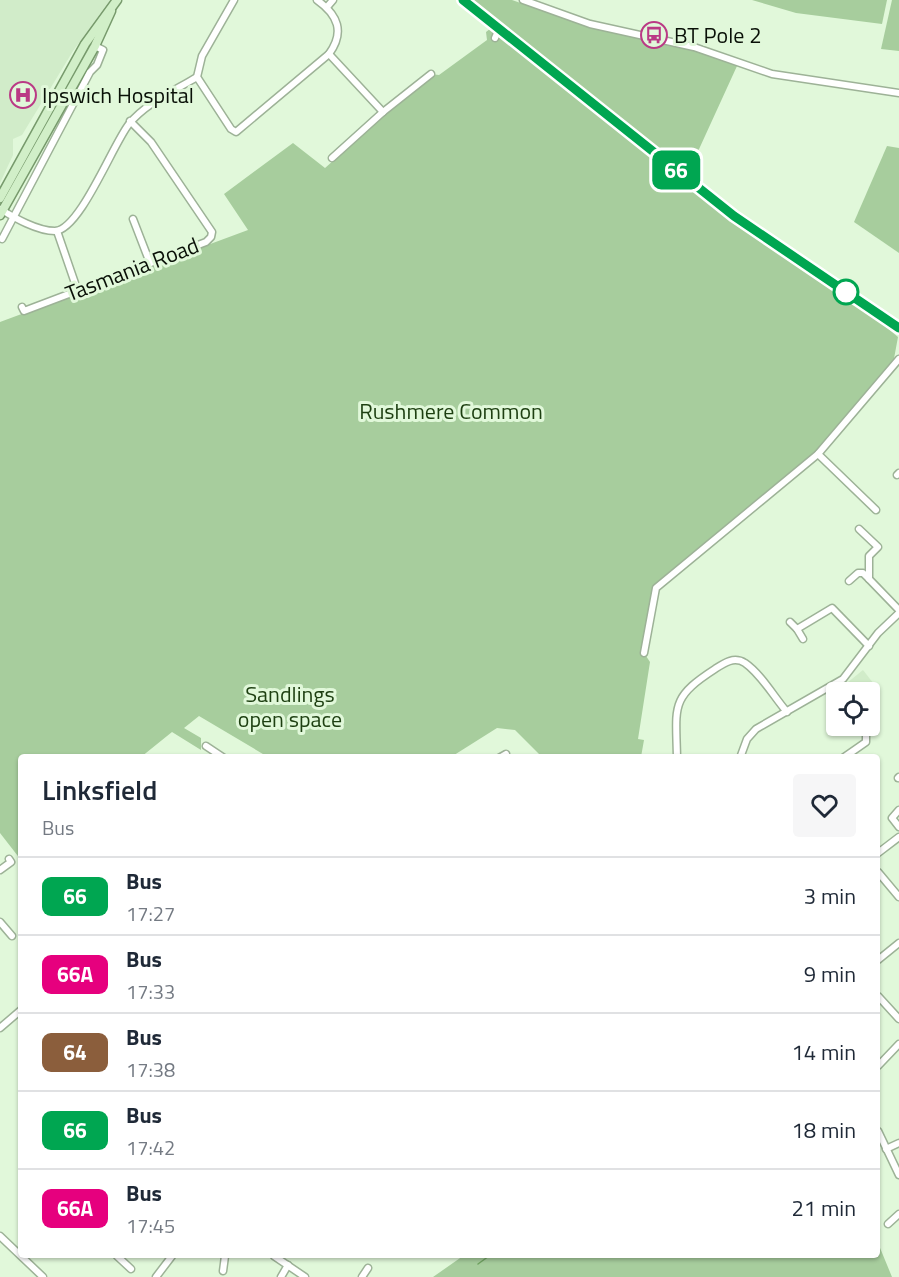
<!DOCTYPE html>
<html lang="en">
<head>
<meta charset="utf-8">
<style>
	body { margin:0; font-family:"Titillium Web",sans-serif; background:#f6f6f7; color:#1f2937; height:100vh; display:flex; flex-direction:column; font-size:22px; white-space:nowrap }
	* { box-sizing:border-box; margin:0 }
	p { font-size:20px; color:#747a83 }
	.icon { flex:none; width:33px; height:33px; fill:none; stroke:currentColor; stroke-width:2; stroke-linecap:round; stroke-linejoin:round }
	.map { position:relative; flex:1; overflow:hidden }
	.details { position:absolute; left:18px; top:754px; width:862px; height:504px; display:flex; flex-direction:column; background:#fff; border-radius:6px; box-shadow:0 2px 4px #0004 }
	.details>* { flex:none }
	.badge { padding:0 12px; border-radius:9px; font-size:21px; line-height:39px }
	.tools { position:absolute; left:826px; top:682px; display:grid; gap:12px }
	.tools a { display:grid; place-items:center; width:54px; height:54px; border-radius:6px; background:#fff; box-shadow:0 2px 4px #0004; font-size:30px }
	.map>.badge { position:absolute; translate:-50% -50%; box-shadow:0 0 0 3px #fff }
	.round { display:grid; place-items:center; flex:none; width:63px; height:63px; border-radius:6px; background:#f6f6f7 }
	.summary { display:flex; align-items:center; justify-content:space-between; height:102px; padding:0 24px }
	h1 { font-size:28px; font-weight:600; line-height:45px }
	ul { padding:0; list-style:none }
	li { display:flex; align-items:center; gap:18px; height:78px; padding:0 24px; border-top:2px solid #e0e1e3 }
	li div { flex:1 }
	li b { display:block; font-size:22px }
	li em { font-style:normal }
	li .badge { min-width:66px; font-weight:700; text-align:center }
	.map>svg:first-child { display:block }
</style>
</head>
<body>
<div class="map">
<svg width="899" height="1277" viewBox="0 0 899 1277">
	<rect width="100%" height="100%" fill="#e1f8da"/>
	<!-- built -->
	<g fill="#d1ecc9">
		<path d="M0 0H110L73 51 22 135 13 139V155L0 183Z"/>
		<path d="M863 670 877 688 870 693H847L842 687Z"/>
	</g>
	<!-- green -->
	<g fill="#a7cd9d">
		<path d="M472 0H512L589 27 692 49 737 66 684 182 734 222 868 312 898 337 893 364 818 454 656 588 644 653 650 662 638 739 644 740 641 757H542L515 730 497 728 451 757H268L199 716 184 728 201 738V750L172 732 141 757 21 758V860L0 833V322L248 230 224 194 293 143 325 168 431 74 439 75 487 40 486 32 499 22Z"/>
		<path d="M752 0H887L882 24 796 13Z"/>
		<path d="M892 0H899V51L881 49Z"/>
		<path d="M887 146 899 148V253L854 222Z"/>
		<path d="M878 1243 892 1277H433L463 1256H878Z"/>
	</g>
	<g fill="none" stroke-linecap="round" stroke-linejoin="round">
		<!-- stream -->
		<path stroke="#70a361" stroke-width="1.5" d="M478 1264 489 1256"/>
		<defs>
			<g id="minor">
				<path d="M234 0 202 56 197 77 231 129 236 132 329 54C345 32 338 15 317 0"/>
				<path d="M523 0 590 24 694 47 772 74 899 93"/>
				<path d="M327 7 333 0"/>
				<path d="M495 38 499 29"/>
				<path d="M329 54 383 112"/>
				<path d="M332 158 383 112 431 74"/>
				<path d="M0 209C15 218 37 231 55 231 80 230 113 144 129 124 146 103 174 91 197 77"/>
				<path d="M133 219 150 263"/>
				<path d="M57 231 77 289"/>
				<path d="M2 239 90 72 97 65 103 50 95 46"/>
				<path d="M22 307 24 311 206 242 211 237 212 232 151 142 130 121"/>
				<path d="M818 454 876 510"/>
				<path d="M897 475 899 473"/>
				<path d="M859 529 878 547 869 556V579L899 610"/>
				<path d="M849 581 858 573H863L869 579"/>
				<path d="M790 622 797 629 832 608 869 646"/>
				<path d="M797 629 803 639"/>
				<path d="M644 653 656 588 818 454 899 359"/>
				<path d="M206 746 224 758"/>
				<path d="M499 758 506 754"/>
				<path d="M677 758C676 706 670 698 715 669 724 663 734 656 745 663 761 674 774 697 787 712"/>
				<path d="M740 758 747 739 756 729 843 679 878 633 899 613"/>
				<path d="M843 758 866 742V732L861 726"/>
				<path d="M898 778 899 777"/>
				<path d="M899 810 892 818 899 827"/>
				<path d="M878 853 899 837"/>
				<path d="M0 870 11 862 9 859"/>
				<path d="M878 872 899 897"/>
				<path d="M0 922 12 936"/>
				<path d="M878 960 899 943"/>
				<path d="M878 996 899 1019"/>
				<path d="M0 1028 21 1010"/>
				<path d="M878 1066 899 1044"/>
				<path d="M878 1131 899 1175"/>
				<path d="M886 1149 899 1143"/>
				<path d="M888 1224 899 1214"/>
				<path d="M0 1236 43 1277"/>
				<path d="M117 1256 131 1269"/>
				<path d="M274 1256 305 1277"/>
				<path d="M223 1271 225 1256"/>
				<path d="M156 1277 172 1256"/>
				<path d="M281 1277 288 1265"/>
				<path d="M362 1277 368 1268"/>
			</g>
			<g id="major">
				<path d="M463 0 734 216 899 328"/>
				<path d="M0 198 85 44 117 0"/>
				<path d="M0 215 95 46 111 11"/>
			</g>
		</defs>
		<!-- minor casing -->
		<use href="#minor" stroke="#9db297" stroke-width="9"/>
		<!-- major casing -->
		<use href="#major" stroke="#779a6c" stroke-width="11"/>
		<!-- minor -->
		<use href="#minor" stroke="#fff" stroke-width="6"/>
		<!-- major -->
		<use href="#major" stroke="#d1efc8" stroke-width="8"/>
	</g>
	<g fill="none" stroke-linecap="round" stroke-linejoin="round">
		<defs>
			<path id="line" d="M463 0 734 216 899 328"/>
		</defs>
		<!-- line casing -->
		<use href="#line" stroke="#fff" stroke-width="14"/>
		<!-- line -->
		<use href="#line" stroke="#00a651" stroke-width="9"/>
	</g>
	<!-- icons -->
	<defs>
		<symbol id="bus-ring" viewBox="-11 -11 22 22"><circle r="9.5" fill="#e1f8da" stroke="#ba3a85" stroke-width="1.5"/><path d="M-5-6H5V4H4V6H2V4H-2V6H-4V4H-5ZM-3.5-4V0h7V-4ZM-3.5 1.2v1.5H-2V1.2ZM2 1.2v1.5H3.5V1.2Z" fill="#ba3a85"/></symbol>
		<symbol id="hospital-ring" viewBox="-11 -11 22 22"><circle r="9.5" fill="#e1f8da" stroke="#ba3a85" stroke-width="1.5"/><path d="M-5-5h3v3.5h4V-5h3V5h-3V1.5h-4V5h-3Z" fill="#ba3a85"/></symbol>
	</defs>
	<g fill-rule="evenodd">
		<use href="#bus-ring" x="639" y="20" width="30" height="30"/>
		<use href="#hospital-ring" x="8" y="80" width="30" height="30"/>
	</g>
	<!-- markers -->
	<circle fill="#fff" stroke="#00a651" stroke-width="3" cx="846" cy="292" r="12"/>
	<g text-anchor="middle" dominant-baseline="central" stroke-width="6" stroke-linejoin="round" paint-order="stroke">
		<!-- poi labels -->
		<g font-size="22" fill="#091007" stroke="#e1f8da" text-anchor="start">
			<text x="674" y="35">BT Pole 2</text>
			<text x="42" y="95">Ipswich Hospital</text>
		</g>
		<!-- street labels -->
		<g font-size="22" fill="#091007" stroke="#e1f8da">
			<text transform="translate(132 269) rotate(-21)">Tasmania Road</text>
		</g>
		<!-- park labels -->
		<g font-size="22" fill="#1d3f11" stroke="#e1f8da">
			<text x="451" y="411">Rushmere Common</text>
			<text x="290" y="694">Sandlings<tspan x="290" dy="25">open space</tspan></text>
		</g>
	</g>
</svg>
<div class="tools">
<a><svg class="icon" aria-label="locate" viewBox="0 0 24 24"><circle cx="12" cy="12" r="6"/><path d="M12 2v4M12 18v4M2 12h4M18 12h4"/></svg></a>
</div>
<b class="badge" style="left:676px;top:170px;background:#00a651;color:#fff">66</b>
<section class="details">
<div class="summary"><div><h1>Linksfield</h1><p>Bus</p></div><a class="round"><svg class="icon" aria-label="heart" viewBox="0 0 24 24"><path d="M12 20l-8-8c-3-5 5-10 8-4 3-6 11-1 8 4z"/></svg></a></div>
<ul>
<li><span class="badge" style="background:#00a651;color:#fff">66</span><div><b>Bus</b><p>17:27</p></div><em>3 min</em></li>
<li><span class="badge" style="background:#e6007e;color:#fff">66A</span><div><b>Bus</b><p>17:33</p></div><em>9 min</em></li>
<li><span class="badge" style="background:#8b5e3c;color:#fff">64</span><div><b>Bus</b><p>17:38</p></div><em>14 min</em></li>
<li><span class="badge" style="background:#00a651;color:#fff">66</span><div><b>Bus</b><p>17:42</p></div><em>18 min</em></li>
<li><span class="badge" style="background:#e6007e;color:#fff">66A</span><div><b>Bus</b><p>17:45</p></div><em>21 min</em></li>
</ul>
</section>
</div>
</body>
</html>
